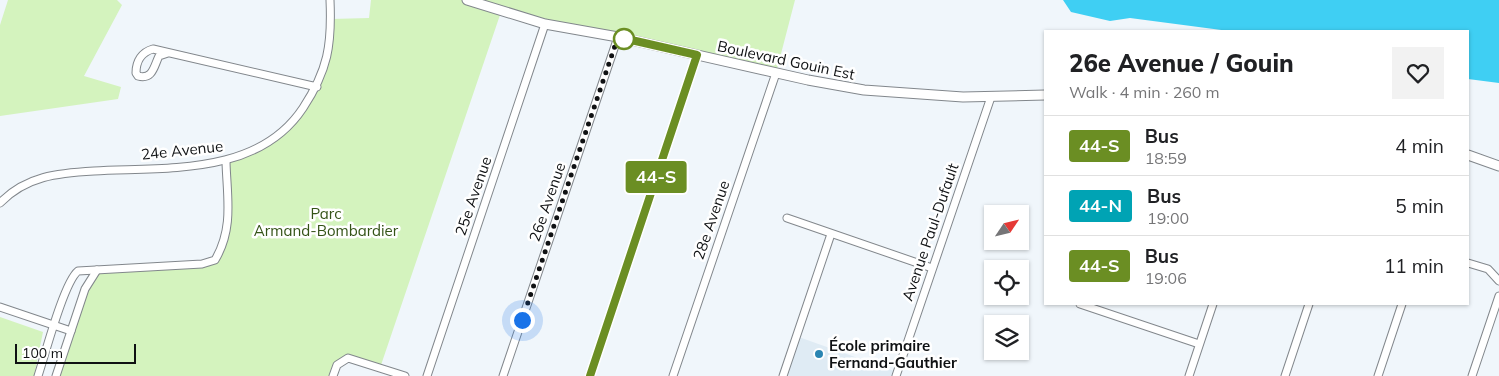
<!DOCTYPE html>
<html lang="en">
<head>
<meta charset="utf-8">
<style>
	body { margin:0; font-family:Mulish,sans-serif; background:#f2f2f2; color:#202124; height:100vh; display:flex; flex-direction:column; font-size:19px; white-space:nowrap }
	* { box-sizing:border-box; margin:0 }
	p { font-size:16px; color:#757577 }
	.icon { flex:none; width:28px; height:28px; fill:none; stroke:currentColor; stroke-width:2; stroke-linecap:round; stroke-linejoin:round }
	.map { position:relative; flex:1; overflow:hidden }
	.side { position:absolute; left:1044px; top:30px; width:425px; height:275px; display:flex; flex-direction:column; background:#fff; border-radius:0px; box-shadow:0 1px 4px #0004 }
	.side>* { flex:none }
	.badge { padding:0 10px; border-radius:4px; font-size:18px; line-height:32px }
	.needle { width:32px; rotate:55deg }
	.buttons { position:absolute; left:984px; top:205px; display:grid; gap:10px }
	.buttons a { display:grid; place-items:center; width:45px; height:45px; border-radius:0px; background:#fff; box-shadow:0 1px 4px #0004; font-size:25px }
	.scale { position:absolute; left:15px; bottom:12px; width:121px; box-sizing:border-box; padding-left:5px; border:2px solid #0f1113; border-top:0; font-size:14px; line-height:18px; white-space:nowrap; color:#0f1113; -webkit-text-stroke:4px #fff; paint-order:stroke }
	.you { position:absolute; width:25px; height:25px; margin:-12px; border:4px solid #fff; border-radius:50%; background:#1a73e8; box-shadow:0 0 0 8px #1a73e833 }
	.map>.badge { position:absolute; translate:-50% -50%; box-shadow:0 0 0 2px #fff }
	.round { display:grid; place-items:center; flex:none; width:52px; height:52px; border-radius:0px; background:#f2f2f2 }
	.overview { display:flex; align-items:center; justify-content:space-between; height:85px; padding:0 25px }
	h1 { font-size:24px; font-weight:800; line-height:38px }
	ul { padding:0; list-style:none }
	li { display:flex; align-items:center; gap:15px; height:60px; padding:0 25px; border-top:1px solid #e0e0e0 }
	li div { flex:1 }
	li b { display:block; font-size:19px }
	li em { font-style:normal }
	li .badge { min-width:55px; font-weight:700; text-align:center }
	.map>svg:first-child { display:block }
</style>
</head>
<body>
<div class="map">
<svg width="1499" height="376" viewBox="0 0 1499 376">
	<rect width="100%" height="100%" fill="#f0f6fb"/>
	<!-- built -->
	<path fill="#dfebf4" d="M796 336 897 372 896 376H783Z"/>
	<!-- green -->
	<g fill="#d4f3be">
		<path d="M8 0H117L122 5 84 76 121 87 118 99 0 116V25Z"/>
		<path d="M371 0H795L776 73 501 12 380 368 344 359 333 376H56L85 289 97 270 211 262 224 240 226 162 248 153 296 119 326 64 331 19 369 18Z"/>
		<path d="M0 317 43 332 34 376H0Z"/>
	</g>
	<!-- water -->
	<path fill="#3fcff3" d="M1063 0H1499V83L1468 79V31H1229L1130 18 1110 21 1071 12Z"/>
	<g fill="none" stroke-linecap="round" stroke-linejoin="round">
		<defs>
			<g id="minor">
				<path d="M168 53 159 56C154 66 153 80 138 76L136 73C136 61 142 52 153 49L317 87"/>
				<path d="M0 203C26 176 58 173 94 171 167 167 258 176 303 108 328 70 332 45 330 0"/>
				<path d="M787 218 932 268"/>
				<path d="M1468 263 1488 269 1499 281"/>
				<path d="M1080 304 1199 344"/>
				<path d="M0 307 71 331"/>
				<path d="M38 376C45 355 64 282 78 271L202 264 215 260C234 228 227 197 226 162"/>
				<path d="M56 376 85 289 97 270"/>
				<path d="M333 376 337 365 348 358 405 376"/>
				<path d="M427 376 545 24"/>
				<path d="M503 376 618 37"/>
				<path d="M590 376 697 55"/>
				<path d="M673 376 776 73"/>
				<path d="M783 376 831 234"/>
				<path d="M896 376 991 97"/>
				<path d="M1189 376 1213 304"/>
				<path d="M1285 376 1309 304"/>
				<path d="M1378 376 1402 304"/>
				<path d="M1472 376 1499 296"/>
			</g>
			<g id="tertiary">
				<path d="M467 0 545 24 618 37 808 80 864 90 963 97 1045 95"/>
				<path d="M1468 155 1499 166"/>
			</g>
		</defs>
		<!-- minor casing -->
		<use href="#minor" stroke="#82878c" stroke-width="9"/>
		<!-- tertiary casing -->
		<use href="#tertiary" stroke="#82878c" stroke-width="11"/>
		<!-- minor -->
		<use href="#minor" stroke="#fff" stroke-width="7"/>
		<!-- tertiary -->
		<use href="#tertiary" stroke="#fff" stroke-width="9"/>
	</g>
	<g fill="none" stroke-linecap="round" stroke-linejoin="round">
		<defs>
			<path id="line" d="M590 376 697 55 618 37"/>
		</defs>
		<!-- line casing -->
		<use href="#line" stroke="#fff" stroke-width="11"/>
		<!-- line -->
		<use href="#line" stroke="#6b8e23" stroke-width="8"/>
		<!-- walk -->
		<path stroke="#0f1113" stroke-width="5" stroke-dasharray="0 9" d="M522 320 618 37 627 39H624"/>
	</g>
	<!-- markers -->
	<circle fill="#fff" stroke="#6b8e23" stroke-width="2.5" cx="624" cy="39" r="10"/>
	<circle fill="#2a85b2" stroke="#fff" stroke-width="2" cx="819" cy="354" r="5"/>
	<g text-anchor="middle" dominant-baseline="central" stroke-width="5" stroke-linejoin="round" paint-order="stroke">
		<!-- street labels -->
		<g font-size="15" fill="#0f1113" stroke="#fff">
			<text transform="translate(786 60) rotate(12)">Boulevard Gouin Est</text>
			<text transform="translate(182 150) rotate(-6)">24e Avenue</text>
			<text transform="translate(473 196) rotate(-71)">25e Avenue</text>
			<text transform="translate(547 202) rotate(-71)">26e Avenue</text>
			<text transform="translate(711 220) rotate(-71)">28e Avenue</text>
			<text transform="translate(930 232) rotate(-71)">Avenue Paul-Dufault</text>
		</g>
		<!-- park labels -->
		<g font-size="15" fill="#345317" stroke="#fff">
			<text x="326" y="213">Parc<tspan x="326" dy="17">Armand-Bombardier</tspan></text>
		</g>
		<!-- poi labels -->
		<g font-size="15" font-weight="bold" fill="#0f1113" stroke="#fff" text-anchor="start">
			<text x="829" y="345">École primaire<tspan x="829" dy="17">Fernand-Gauthier</tspan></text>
		</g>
	</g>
</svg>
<div class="buttons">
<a><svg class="needle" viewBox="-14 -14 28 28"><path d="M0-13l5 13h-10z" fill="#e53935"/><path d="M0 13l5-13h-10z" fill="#757577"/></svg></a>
<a><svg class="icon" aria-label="locate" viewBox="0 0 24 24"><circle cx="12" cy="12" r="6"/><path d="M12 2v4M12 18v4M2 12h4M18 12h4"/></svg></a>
<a><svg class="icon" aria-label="layers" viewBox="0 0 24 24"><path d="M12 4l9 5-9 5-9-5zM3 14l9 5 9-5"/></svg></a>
</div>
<div class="scale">100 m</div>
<div class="you" style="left:522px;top:320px"></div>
<b class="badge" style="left:656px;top:177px;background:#6b8e23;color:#fff">44-S</b>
<section class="side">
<div class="overview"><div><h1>26e Avenue / Gouin</h1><p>Walk · 4 min · 260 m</p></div><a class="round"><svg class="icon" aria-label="heart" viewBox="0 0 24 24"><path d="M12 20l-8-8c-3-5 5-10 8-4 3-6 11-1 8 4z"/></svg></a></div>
<ul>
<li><span class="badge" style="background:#6b8e23;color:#fff">44-S</span><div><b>Bus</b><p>18:59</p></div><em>4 min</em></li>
<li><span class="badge" style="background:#00a3b4;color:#fff">44-N</span><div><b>Bus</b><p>19:00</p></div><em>5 min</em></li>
<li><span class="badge" style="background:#6b8e23;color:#fff">44-S</span><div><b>Bus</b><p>19:06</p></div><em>11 min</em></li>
</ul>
</section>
</div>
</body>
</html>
